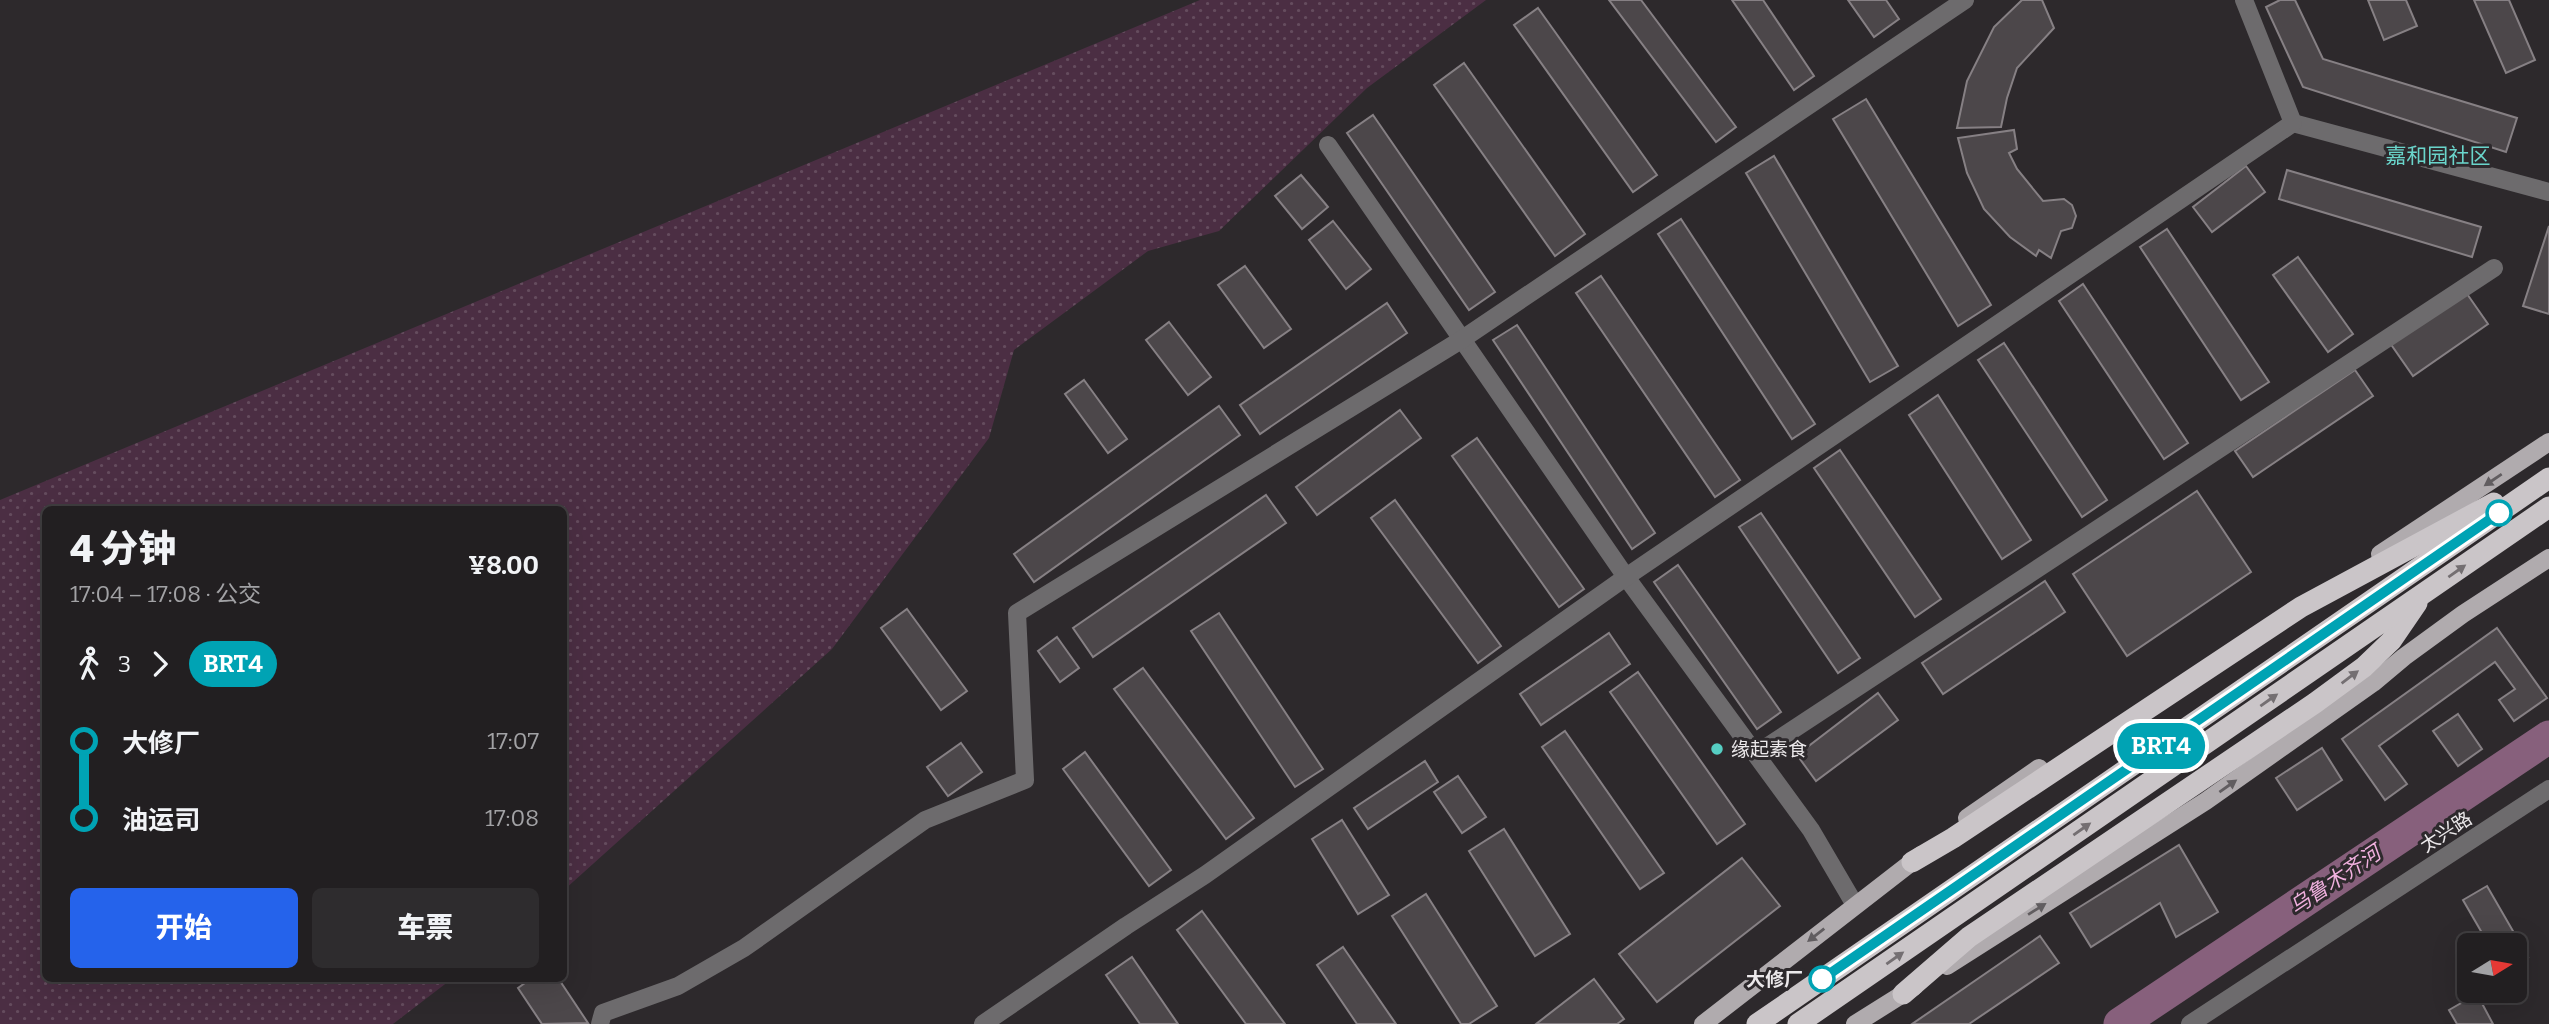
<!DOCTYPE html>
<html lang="zh">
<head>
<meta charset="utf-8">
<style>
	body { margin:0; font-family:Bitter,"Noto Sans SC",serif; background:#2e2c2e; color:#f1f3f6; height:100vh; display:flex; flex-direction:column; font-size:26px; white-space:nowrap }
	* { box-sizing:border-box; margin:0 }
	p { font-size:23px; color:#a2a2a5 }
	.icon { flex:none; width:38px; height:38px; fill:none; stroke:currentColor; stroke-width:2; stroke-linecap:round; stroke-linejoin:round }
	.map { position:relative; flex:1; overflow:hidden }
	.details { position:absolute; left:42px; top:506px; width:525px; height:476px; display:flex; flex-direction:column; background:#221f21; border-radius:10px; box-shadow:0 7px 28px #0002,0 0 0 2px #3f3d3f }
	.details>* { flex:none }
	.badge { padding:0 14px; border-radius:23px; font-size:24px; line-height:46px }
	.needle { width:46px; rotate:79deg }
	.tools { position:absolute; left:2457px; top:933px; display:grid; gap:14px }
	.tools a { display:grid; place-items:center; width:70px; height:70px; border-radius:10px; background:#221f21; box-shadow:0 7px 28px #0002,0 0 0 2px #3f3d3f; font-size:35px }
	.map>.badge { position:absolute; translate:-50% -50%; box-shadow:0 0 0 4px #fff }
	.legs { display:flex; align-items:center; gap:10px; height:77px; padding:0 28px; font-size:23px }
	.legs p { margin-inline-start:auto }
	.headline { display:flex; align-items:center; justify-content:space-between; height:119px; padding:0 28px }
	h1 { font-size:38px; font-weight:800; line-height:52px }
	.button { display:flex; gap:14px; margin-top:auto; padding:14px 28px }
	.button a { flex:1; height:80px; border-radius:10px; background:#2563eb; color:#fff; font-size:28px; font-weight:800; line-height:80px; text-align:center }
	.button a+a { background:#2e2c2e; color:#f1f3f6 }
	ul { padding:0 28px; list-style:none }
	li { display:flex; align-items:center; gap:24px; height:77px; font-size:26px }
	li i { display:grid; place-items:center; width:10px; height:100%; margin:0 9px; background:currentColor }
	li i::after { content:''; width:18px; height:18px; margin:-9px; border:5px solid; border-radius:50%; background:#221f21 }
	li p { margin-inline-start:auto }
	li:first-child i { background:linear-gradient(#0000 50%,currentColor 0) }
	li:last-child i { background:linear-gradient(currentColor 50%,#0000 0) }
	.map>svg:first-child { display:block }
</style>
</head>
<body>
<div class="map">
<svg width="2549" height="1024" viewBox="0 0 2549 1024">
	<defs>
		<pattern id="green-dots" width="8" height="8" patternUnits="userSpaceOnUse" patternTransform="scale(1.75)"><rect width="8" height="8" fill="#4b2e43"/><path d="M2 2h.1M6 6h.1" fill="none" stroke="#654c5e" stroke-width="1.8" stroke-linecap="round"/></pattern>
	</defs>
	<rect width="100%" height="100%" fill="#2d292c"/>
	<!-- green -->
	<path fill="url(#green-dots)" d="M1200 0H1486L1367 88 1219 231 1148 251 1014 350 989 438 832 649 564 890V509H46V978H453L393 1024H0V500Z"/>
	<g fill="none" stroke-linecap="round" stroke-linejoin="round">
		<!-- river -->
		<path stroke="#87607c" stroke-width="33" d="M2120 1024 2549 737"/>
	</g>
	<!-- building -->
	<g fill="#4c474a" stroke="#868084" stroke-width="2">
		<path d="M1609 0H1641L1736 127 1716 142Z"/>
		<path d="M1732 0H1763L1814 76 1794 90Z"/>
		<path d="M1848 0H1886L1899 19 1874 37Z"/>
		<path d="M2022 0H2042L2054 28 2017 68 2007 98 2001 127 1957 128 1967 81 1994 27Z"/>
		<path d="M2280 0H2295L2323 59 2517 118 2506 152 2303 87 2266 7Z"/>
		<path d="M2368 0H2406L2417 26 2384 40Z"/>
		<path d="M2474 0H2509L2535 60 2506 73Z"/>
		<path d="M1538 8 1657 175 1633 192 1514 25Z"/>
		<path d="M1464 63 1585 234 1555 256 1434 85Z"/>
		<path d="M1866 99 1991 305 1958 326 1833 119Z"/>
		<path d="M1373 115 1495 292 1469 310 1347 133Z"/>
		<path d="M2014 130 2017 149 2009 153 2017 169 2043 201 2064 199 2072 205 2076 216 2072 228 2061 231 2051 258 2039 250 2036 256 2010 237 1984 209 1967 173 1958 138Z"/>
		<path d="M1774 156 1898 366 1870 382 1746 173Z"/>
		<path d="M2246 166 2265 192 2212 232 2193 207Z"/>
		<path d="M2287 170 2481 227 2472 257 2279 199Z"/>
		<path d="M1301 175 1328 207 1302 229 1275 196Z"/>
		<path d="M1681 219 1815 424 1792 439 1658 234Z"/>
		<path d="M1333 221 1371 269 1346 289 1309 240Z"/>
		<path d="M2549 226V314L2523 306Z"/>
		<path d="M2167 229 2269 382 2241 400 2140 247Z"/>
		<path d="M2298 257 2353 334 2328 352 2273 275Z"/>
		<path d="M1245 266 1291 329 1264 348 1218 285Z"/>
		<path d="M1601 276 1740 480 1715 497 1576 293Z"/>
		<path d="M2083 284 2188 443 2164 459 2059 301Z"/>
		<path d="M2465 291 2488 324 2413 376 2390 343Z"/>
		<path d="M1387 303 1407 333 1260 434 1240 405Z"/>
		<path d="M1169 322 1211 377 1188 395 1146 340Z"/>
		<path d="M1517 325 1655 533 1632 549 1493 340Z"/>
		<path d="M2004 343 2107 500 2082 517 1978 360Z"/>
		<path d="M2355 370 2373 396 2253 477 2235 451Z"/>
		<path d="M1084 380 1127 439 1108 453 1065 394Z"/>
		<path d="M1938 395 2031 540 2002 559 1909 415Z"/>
		<path d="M1219 406 1240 435 1034 582 1014 554Z"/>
		<path d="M1400 410 1421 438 1317 515 1296 487Z"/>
		<path d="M1477 438 1584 589 1559 607 1452 456Z"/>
		<path d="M1840 450 1941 599 1915 617 1814 468Z"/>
		<path d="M2197 491 2251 572 2127 656 2073 574Z"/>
		<path d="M1266 495 1286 523 1093 657 1073 628Z"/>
		<path d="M1395 500 1501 646 1478 663 1371 518Z"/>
		<path d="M1761 513 1860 658 1838 673 1739 527Z"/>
		<path d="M1678 565 1781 712 1757 729 1654 582Z"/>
		<path d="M2045 581 2065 612 1943 694 1922 663Z"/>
		<path d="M907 609 967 691 941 710 881 628Z"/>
		<path d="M1219 613 1323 769 1295 787 1191 631Z"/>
		<path d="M2497 628 2547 698 2514 721 2499 700 2515 689 2495 662 2379 746 2407 784 2385 800 2342 739Z"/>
		<path d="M1609 633 1630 664 1541 725 1520 694Z"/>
		<path d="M1057 637 1079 668 1060 682 1038 651Z"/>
		<path d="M1143 668 1254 818 1226 839 1114 689Z"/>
		<path d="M1638 672 1745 824 1717 844 1610 692Z"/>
		<path d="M1878 693 1898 720 1816 781 1797 755Z"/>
		<path d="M2458 714 2482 749 2458 766 2433 731Z"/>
		<path d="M1565 731 1664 873 1640 889 1542 747Z"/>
		<path d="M961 743 982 772 948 796 927 767Z"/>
		<path d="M2322 748 2342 780 2297 810 2276 778Z"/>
		<path d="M1085 752 1171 870 1149 886 1063 769Z"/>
		<path d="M1425 761 1438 782 1368 829 1354 808Z"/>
		<path d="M1458 776 1486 817 1462 833 1434 792Z"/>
		<path d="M1342 820 1389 895 1358 914 1312 839Z"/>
		<path d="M1504 829 1570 934 1535 956 1469 851Z"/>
		<path d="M2179 845 2218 912 2176 937 2160 903 2091 947 2070 913Z"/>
		<path d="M1742 858 1780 906 1657 1002 1619 954Z"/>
		<path d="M2487 886 2528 957 2515 964V945H2489L2463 900Z"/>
		<path d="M1426 894 1497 1006 1469 1024H1461L1392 916Z"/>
		<path d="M1202 911 1285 1024H1246L1177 930Z"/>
		<path d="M2040 936 2059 963 1969 1024H1912Z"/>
		<path d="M1343 947 1396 1024H1357L1317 965Z"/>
		<path d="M1132 957 1178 1024H1140L1106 975Z"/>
		<path d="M532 978H558L588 1023 542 1024 518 988Z"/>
		<path d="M1594 979 1624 1019 1617 1024H1536Z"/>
		<path d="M2477 994 2493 1024H2457L2449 1010Z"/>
	</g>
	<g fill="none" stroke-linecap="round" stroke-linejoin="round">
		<!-- minor -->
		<g stroke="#6d6b6d" stroke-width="18">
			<path d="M2293 123 2549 192"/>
			<path d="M1328 145 1626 577 1811 830 1855 905"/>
			<path d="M1756 754 2494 268"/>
			<path d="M600 1024 603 1013 678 986 744 948 925 820 1025 780 1017 613 1461 340 1965 0"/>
			<path d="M983 1024 1126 926 1205 875 1626 577 2293 123 2244 0"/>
			<path d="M2190 1024 2549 789"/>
		</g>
		<!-- major -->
		<g stroke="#b0abae" stroke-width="18">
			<path d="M2380 554 2549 442"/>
			<path d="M1967 818 2039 768"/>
			<path d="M1947 966 2206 801 2373 683 2404 657 2463 614 2549 558"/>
			<path d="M1703 1024 1921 855"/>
			<path d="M1855 1024 1914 987"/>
		</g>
		<!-- highway -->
		<g stroke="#cac5c8" stroke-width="21">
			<path d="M1912 862 1953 838 2301 607 2494 503"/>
			<path d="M1903 994 1969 937 2315 703 2364 667 2391 641 2417 603"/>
			<path d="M1757 1024 2549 478"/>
			<path d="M1798 1024 2549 507"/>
		</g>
	</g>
	<!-- one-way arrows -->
	<defs><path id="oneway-solid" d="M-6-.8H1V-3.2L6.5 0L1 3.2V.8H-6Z" transform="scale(1.75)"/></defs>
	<g fill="#615d60">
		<use href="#oneway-solid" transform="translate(2493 480) rotate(146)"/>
		<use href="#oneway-solid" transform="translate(2228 786) rotate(-35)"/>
		<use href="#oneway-solid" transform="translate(2037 909) rotate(-32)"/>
		<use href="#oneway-solid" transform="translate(1816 935) rotate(142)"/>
	</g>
	<g fill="#746f72">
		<use href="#oneway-solid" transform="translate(2457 571) rotate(-35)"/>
		<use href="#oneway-solid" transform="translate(2350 677) rotate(-37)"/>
		<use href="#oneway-solid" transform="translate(2269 700) rotate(-35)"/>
		<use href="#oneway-solid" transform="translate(2082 829) rotate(-35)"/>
		<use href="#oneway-solid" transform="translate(1895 958) rotate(-35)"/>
	</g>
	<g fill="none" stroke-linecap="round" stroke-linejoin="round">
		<defs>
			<path id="line-1" d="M1822 979 2499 513"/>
		</defs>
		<!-- line-1 casing -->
		<use href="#line-1" stroke="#fff" stroke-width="16"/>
		<!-- line-1 -->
		<use href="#line-1" stroke="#00a3b4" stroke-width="10"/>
	</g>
	<!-- markers -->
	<g fill="#fff" stroke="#00a3b4" stroke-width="3.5">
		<circle cx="2499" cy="513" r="12"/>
		<circle cx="1822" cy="979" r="12"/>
	</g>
	<circle fill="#56cec3" stroke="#2d292c" stroke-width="2.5" cx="1717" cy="749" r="7"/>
	<g text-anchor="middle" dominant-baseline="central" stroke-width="6" stroke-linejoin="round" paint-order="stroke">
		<!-- poi labels -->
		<g font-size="19" fill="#ece9eb" stroke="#2d292c" text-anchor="start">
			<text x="1731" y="749">缘起素食</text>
		</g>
		<!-- street labels -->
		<g font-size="19" fill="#ece9eb" stroke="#2d292c">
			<text transform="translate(2446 832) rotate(-33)">太兴路</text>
		</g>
		<!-- stop labels -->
		<g font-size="19" font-weight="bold" fill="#ece9eb" stroke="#2d292c" text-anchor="end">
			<text x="1803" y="979">大修厂</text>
		</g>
		<!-- neighbourhood labels -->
		<g font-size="21" fill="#6ad5cb" stroke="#2d292c">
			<text x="2438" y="156">嘉和园社区</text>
		</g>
		<!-- water labels -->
		<g font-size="21" font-style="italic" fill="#f0b0de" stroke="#2d292c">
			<text transform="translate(2335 880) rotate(-34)">乌鲁木齐河</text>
		</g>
	</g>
</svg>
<div class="tools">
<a><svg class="needle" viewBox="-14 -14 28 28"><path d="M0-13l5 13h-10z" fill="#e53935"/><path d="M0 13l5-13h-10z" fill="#a2a2a5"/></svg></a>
</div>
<b class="badge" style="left:2161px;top:746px;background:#00a3b4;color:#fff">BRT4</b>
<section class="details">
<div class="headline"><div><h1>4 分钟</h1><p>17:04 – 17:08 · 公交</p></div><b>¥8.00</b></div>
<div class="legs"><svg class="icon" aria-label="walk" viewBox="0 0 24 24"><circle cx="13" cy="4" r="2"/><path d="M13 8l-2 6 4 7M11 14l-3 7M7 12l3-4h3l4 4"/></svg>3<svg class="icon" aria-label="forward" viewBox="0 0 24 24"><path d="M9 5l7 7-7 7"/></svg><b class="badge" style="background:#00a3b4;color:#fff">BRT4</b></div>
<ul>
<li><i style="color:#00a3b4"></i><b>大修厂</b><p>17:07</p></li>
<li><i style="color:#00a3b4"></i><b>油运司</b><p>17:08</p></li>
</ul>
<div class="button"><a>开始</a><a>车票</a></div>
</section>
</div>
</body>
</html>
